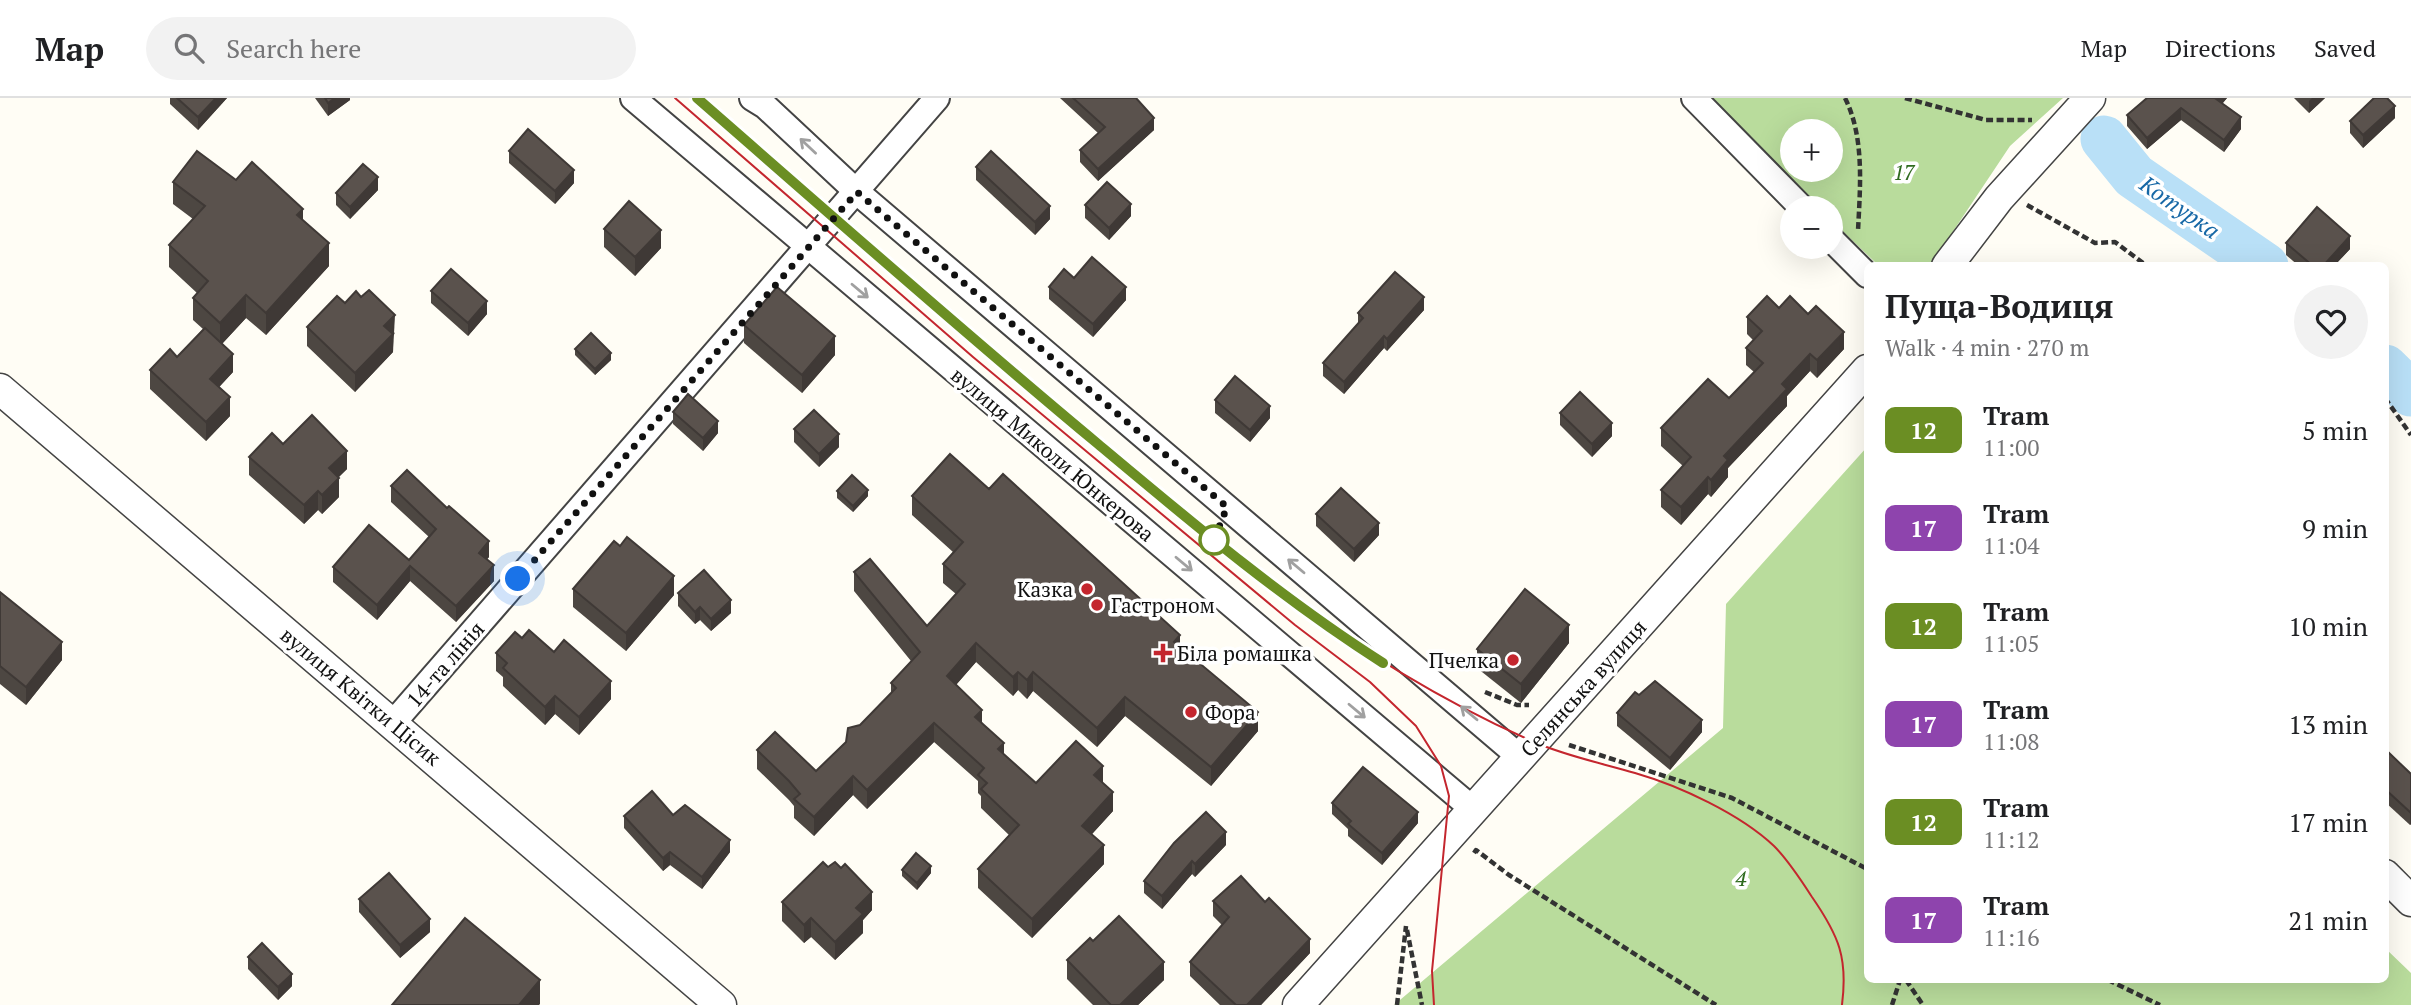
<!DOCTYPE html>
<html lang="en">
<head>
<meta charset="utf-8">
<style>
	body { margin:0; font-family:"PT Serif",serif; background:#f2f2f2; color:#202124; height:100vh; display:flex; flex-direction:column; font-size:26px; white-space:nowrap }
	* { box-sizing:border-box; margin:0 }
	p { font-size:23px; color:#757577 }
	.icon { flex:none; width:38px; height:38px; fill:none; stroke:currentColor; stroke-width:2; stroke-linecap:round; stroke-linejoin:round }
	.map { position:relative; flex:1; overflow:hidden }
	.drawer { position:absolute; left:1864px; top:164px; width:525px; height:721px; display:flex; flex-direction:column; background:#fff; border-radius:10px; box-shadow:0 7px 28px #0002 }
	.drawer>* { flex:none }
	.badge { padding:0 14px; border-radius:10px; font-size:24px; line-height:46px }
	.controls { position:absolute; left:1780px; top:21px; display:grid; gap:14px }
	.controls a { display:grid; place-items:center; width:63px; height:63px; border-radius:50%; background:#fff; box-shadow:0 7px 28px #0002; font-size:35px }
	.you { position:absolute; width:35px; height:35px; margin:-18px; border:5px solid #fff; border-radius:50%; background:#1a73e8; box-shadow:0 0 0 10px #1a73e833 }
	.map>.badge { position:absolute; translate:-50% -50%; box-shadow:0 0 0 4px #fff }
	.round { display:grid; place-items:center; flex:none; width:74px; height:74px; border-radius:37px; background:#f2f2f2 }
	.headline { display:flex; align-items:center; justify-content:space-between; height:119px; padding:0 21px }
	h1 { font-size:33px; font-weight:700; line-height:52px }
	ul { padding:0; list-style:none }
	li { display:flex; align-items:center; gap:21px; height:98px; padding:0 21px }
	li div { flex:1 }
	li b { display:block; font-size:26px }
	li em { font-style:normal }
	li .badge { min-width:77px; font-weight:700; text-align:center }
	header { display:flex; align-items:center; gap:42px; box-sizing:border-box; height:98px; padding:0 35px; background:#fff; border-bottom:2px solid #e0e0e0 }
	header strong { font-size:33px }
	nav { display:flex; gap:38px; margin-inline-start:auto; font-size:24px }
	.search { width:490px; height:63px; background:#f2f2f2; display:flex; align-items:center; gap:18px; box-sizing:border-box; padding:0 24px; border-radius:38px; color:#757577; font-size:26px }
	.map>svg:first-child { display:block }
</style>
</head>
<body>
<header>
<strong>Map</strong>
<div class="search"><svg class="icon" aria-label="search" viewBox="0 0 24 24"><circle cx="10" cy="10" r="6"/><path d="M15 15l6 6"/></svg>Search here</div>
<nav><a>Map</a><a>Directions</a><a>Saved</a></nav>
</header>
<div class="map">
<svg width="2411" height="907" viewBox="0 0 2411 907">
	<rect width="100%" height="100%" fill="#fffdf5"/>
	<!-- forest -->
	<g fill="#b9dc9c" fill-rule="evenodd">
		<path d="M1703 0H2063L2010 48 1930 168H1879L1831 122 1830 110H1818ZM1792 33H1830V72H1792Z"/>
		<path d="M1867 349V882H2385V850L2411 875V907H1394L1723 630 1726 506Z"/>
	</g>
	<g fill="none" stroke-linecap="round" stroke-linejoin="round">
		<!-- river -->
		<g stroke="#b9e0f7" stroke-width="47">
			<path d="M2104 41 2134 78 2265 168"/>
			<path d="M2385 270 2411 295"/>
		</g>
		<defs>
			<g id="minor">
				<path d="M633 0 1474 712"/>
				<path d="M752 0 765 8 857 94 1521 660"/>
				<path d="M1694 0 1802 110"/>
				<path d="M1830 140 1867 177"/>
				<path d="M393 625 937 0"/>
			</g>
			<g id="tertiary">
				<path d="M1947 168 1999 100 2090 0"/>
				<path d="M0 291 721 907"/>
				<path d="M2385 777 2411 803"/>
				<path d="M1298 907 1867 272"/>
			</g>
		</defs>
		<!-- minor casing -->
		<use href="#minor" stroke="#444" stroke-width="28"/>
		<!-- tertiary casing -->
		<use href="#tertiary" stroke="#444" stroke-width="33"/>
		<!-- path -->
		<g stroke="#333" stroke-width="4.5" stroke-dasharray="7 3.5" stroke-linecap="butt">
			<path d="M1845 0C1865 40 1860 90 1858 133"/>
			<path d="M1905 0 1986 22H2032"/>
			<path d="M2027 107 2095 145 2115 144 2147 168"/>
			<path d="M2385 300 2411 337"/>
			<path d="M1485 594 1517 607H1529"/>
			<path d="M1569 647 1732 700 1867 771"/>
			<path d="M1474 755 1476 752 1509 777 1716 907"/>
			<path d="M1407 832 1422 907"/>
			<path d="M1906 882 1923 907"/>
			<path d="M2108 882 2160 907"/>
			<path d="M1397 907 1406 828"/>
			<path d="M1892 907 1900 882"/>
		</g>
		<!-- minor -->
		<use href="#minor" stroke="#fff" stroke-width="24"/>
		<!-- tertiary -->
		<use href="#tertiary" stroke="#fff" stroke-width="30"/>
		<!-- tram -->
		<g stroke="#c4262e" stroke-width="2">
			<path d="M675 0 973 259 1295 527 1370 584 1416 628 1441 668 1449 698 1432 873 1434 907"/>
			<path d="M697 0 980 248 1266 484C1350 546 1438 602 1534 644 1566 658 1601 665 1635 675 1680 688 1740 716 1774 748 1789 763 1801 782 1812 799 1839 838 1848 860 1842 907"/>
		</g>
	</g>
	<!-- wall -->
	<g fill="#4d4742">
		<path d="M170 0H227L198 32 170 6Z"/>
		<path d="M315 0H350V2L328 18Z"/>
		<path d="M1060 0H1136L1154 32 1098 83 1080 64V52L1098 35Z"/>
		<path d="M2147 0H2227L2222 6 2241 31 2224 54 2181 22 2147 51 2127 28V17Z"/>
		<path d="M2294 0H2325L2309 15Z"/>
		<path d="M2395 20 2363 50 2350 35V23Z"/>
		<path d="M509 53 574 85 555 106 509 65Z"/>
		<path d="M976 69 1050 121 1035 137 976 82Z"/>
		<path d="M236 82 303 123 329 168 266 237 246 220 222 246 233 274 219 289 230 318 206 343 150 291V272L177 259 203 231 193 222V200L197 195 169 169V147L193 121 173 106V84Z"/>
		<path d="M378 92 350 121 336 107V95Z"/>
		<path d="M1085 107 1131 118 1109 142 1085 120Z"/>
		<path d="M604 131 661 150 635 178 604 149Z"/>
		<path d="M2286 145 2350 151 2334 168H2299L2286 157Z"/>
		<path d="M1074 180 1126 202 1093 239 1049 201V189Z"/>
		<path d="M431 193 487 216 468 238 431 205Z"/>
		<path d="M345 205 395 235 393 237V254L355 294 307 248V229Z"/>
		<path d="M1779 210 1844 251 1817 280 1810 273 1787 298V308L1728 370V379L1711 399 1708 396 1681 427 1661 409V392L1683 368 1661 348V330L1729 300 1754 274 1746 267V250L1753 242 1747 236V219Z"/>
		<path d="M1424 212 1387 253 1384 250 1344 296 1323 278V265L1358 226V215Z"/>
		<path d="M744 227 835 257 802 295 744 245Z"/>
		<path d="M575 251 611 262 595 277 575 257Z"/>
		<path d="M1215 302 1270 320 1250 344 1215 315Z"/>
		<path d="M673 314 718 335 703 353 673 326Z"/>
		<path d="M1560 315 1612 338 1592 359 1560 327Z"/>
		<path d="M794 331 839 349 819 369 794 344Z"/>
		<path d="M283 346 347 371 339 379V399L322 416 318 412 304 426 249 377V359Z"/>
		<path d="M391 388 489 459 487 461 494 483 456 524 410 483 377 522 333 484V469L409 462 429 439 391 404Z"/>
		<path d="M989 391 1180 549 1258 633 1211 688 1125 618 1097 649 1033 593 1027 601 1018 592 1013 598 976 564 956 587 1004 656 1036 685H1103L1113 713 1092 736 1104 766 1032 840 978 790V771L1009 737 981 710V698L978 695V683L934 644 867 711 853 697 814 738 794 720V708L789 702 757 671V652L816 673 846 644 860 627 891 596V585L911 563 854 493V474L927 528 956 496 943 485V466L953 454 912 417V398Z"/>
		<path d="M837 393 868 398 853 414 837 400Z"/>
		<path d="M1316 416 1379 437 1354 464 1316 428Z"/>
		<path d="M573 491 674 497 626 553 573 509Z"/>
		<path d="M0 494 62 562 26 607 0 586Z"/>
		<path d="M678 495 731 515 711 533 700 522 695 526 678 508Z"/>
		<path d="M522 540 554 554 611 601 579 637 555 616 545 627 503 588V579L496 573V555Z"/>
		<path d="M1569 545 1521 605 1477 570V551Z"/>
		<path d="M1639 597 1702 634 1670 672 1617 628V615Z"/>
		<path d="M2385 651 2411 676V726L2410 727 2385 704Z"/>
		<path d="M1332 705 1418 725 1382 767 1348 738V731L1332 716Z"/>
		<path d="M673 717 730 754 702 791 670 767 663 773 624 730V718Z"/>
		<path d="M1226 747 1195 779 1192 776 1162 811 1144 795V783Z"/>
		<path d="M902 772 931 775 917 792 902 778Z"/>
		<path d="M359 801 430 834 400 860 359 814Z"/>
		<path d="M1213 803 1310 855 1261 907H1220L1190 878V864L1222 827 1213 818Z"/>
		<path d="M782 804 872 812 863 822V835L835 862 811 839 804 845 782 823Z"/>
		<path d="M1093 843 1164 882 1138 907H1093L1067 881V862Z"/>
		<path d="M248 859 292 888 278 902 248 871Z"/>
	</g>
	<!-- shaded-wall -->
	<g fill="#3f3936">
		<path d="M216 0H227L198 32V19Z"/>
		<path d="M335 0H350V2L328 18V5Z"/>
		<path d="M2217 0H2227L2216 13V1Z"/>
		<path d="M2312 0H2325L2309 15V3Z"/>
		<path d="M2395 8V20L2363 50V37Z"/>
		<path d="M2181 10V22L2147 51V40Z"/>
		<path d="M2241 19V31L2224 54V42Z"/>
		<path d="M1154 20V32L1098 83V71Z"/>
		<path d="M574 72V85L555 106V93Z"/>
		<path d="M378 79V92L350 121V109Z"/>
		<path d="M1131 106V118L1109 142V130Z"/>
		<path d="M1050 108V121L1035 137V124Z"/>
		<path d="M303 111V133L297 117Z"/>
		<path d="M661 132V150L635 178V159Z"/>
		<path d="M2350 138V151L2334 168H2323Z"/>
		<path d="M329 145V168L266 237V215Z"/>
		<path d="M1126 189V202L1093 239V226Z"/>
		<path d="M246 197V220L220 248V225Z"/>
		<path d="M1424 199V212L1387 253V241Z"/>
		<path d="M487 203V216L468 238V225Z"/>
		<path d="M395 217 393 254 355 294V275L384 228Z"/>
		<path d="M1844 234V251L1817 280V262Z"/>
		<path d="M835 238V257L802 295V277Z"/>
		<path d="M1384 238V250L1344 296V284Z"/>
		<path d="M611 255V262L595 277V271Z"/>
		<path d="M233 256V274L210 299V281Z"/>
		<path d="M1810 256V273L1787 298V308L1728 370V379L1711 399V382L1724 358 1782 286Z"/>
		<path d="M230 299V318L206 343V324Z"/>
		<path d="M1270 308V320L1250 344V332Z"/>
		<path d="M718 323V335L703 353V340Z"/>
		<path d="M1612 325V338L1592 359V346Z"/>
		<path d="M839 336V349L819 369V356Z"/>
		<path d="M347 353V371L329 388V370Z"/>
		<path d="M1708 379V396L1681 427V409Z"/>
		<path d="M339 380V399L322 416V397Z"/>
		<path d="M868 392V398L853 414V408Z"/>
		<path d="M318 393V412L304 426V407Z"/>
		<path d="M1379 425V437L1354 464V451Z"/>
		<path d="M489 443V459L479 470V455Z"/>
		<path d="M494 467V483L456 524V508Z"/>
		<path d="M410 468V483L377 522V507Z"/>
		<path d="M674 478V497L626 553V535Z"/>
		<path d="M731 502V515L711 533V521Z"/>
		<path d="M700 509V522L695 526V514Z"/>
		<path d="M1569 527V545L1521 605V586Z"/>
		<path d="M1180 537V556L1174 544Z"/>
		<path d="M62 544V562L26 607V589Z"/>
		<path d="M976 545V564L947 597V578Z"/>
		<path d="M1018 574V592L1013 598V579Z"/>
		<path d="M1033 574V593L1027 601V582Z"/>
		<path d="M611 583V601L579 637V619Z"/>
		<path d="M555 598V616L545 627V609Z"/>
		<path d="M1125 599V618L1097 649V630Z"/>
		<path d="M982 612V631L975 619Z"/>
		<path d="M1258 614V633L1211 688V669Z"/>
		<path d="M1702 622V634L1670 672V660Z"/>
		<path d="M934 625V644L867 711V692Z"/>
		<path d="M1004 645V664L998 651Z"/>
		<path d="M1103 668V687L1094 677Z"/>
		<path d="M853 678V697L814 738V719Z"/>
		<path d="M1113 694V713L1082 747V728Z"/>
		<path d="M2411 713V726L2410 727V714Z"/>
		<path d="M1418 714V725L1382 767V755Z"/>
		<path d="M1226 734V747L1195 779V766Z"/>
		<path d="M730 742V754L702 791V779Z"/>
		<path d="M1104 747V766L1032 840V821Z"/>
		<path d="M670 754V767L663 773V760Z"/>
		<path d="M1192 763V776L1162 811V798Z"/>
		<path d="M931 768V775L917 792V785Z"/>
		<path d="M872 794V812L863 822V835L835 862V844L856 810Z"/>
		<path d="M811 820V839L804 845V827Z"/>
		<path d="M430 821V834L400 860V847Z"/>
		<path d="M1310 841V855L1261 907H1247Z"/>
		<path d="M1164 864V882L1138 907H1120Z"/>
		<path d="M292 876V888L278 902V889Z"/>
		<path d="M540 882V906L539 907H519Z"/>
	</g>
	<!-- building -->
	<g fill="#5a524d" stroke="#3f3936" stroke-width="2">
		<path d="M177 0H216L198 19Z"/>
		<path d="M325 0H335L328 5Z"/>
		<path d="M1073 0H1136L1154 20 1098 71 1080 52 1105 29Z"/>
		<path d="M2147 0H2217L2216 1 2241 19 2224 42 2181 10 2147 40 2127 17Z"/>
		<path d="M2374 0H2387L2395 8 2363 37 2350 23Z"/>
		<path d="M528 31 574 72 555 93 509 53Z"/>
		<path d="M197 53 236 82 252 64 303 111 297 117 329 145 266 215 246 197 220 225 193 200 208 183 169 147 205 108 173 84Z"/>
		<path d="M991 53 1050 108 1035 124 976 69Z"/>
		<path d="M363 66 378 79 350 109 336 95Z"/>
		<path d="M1107 84 1131 106 1109 130 1085 107Z"/>
		<path d="M629 103 661 132 635 159 604 131Z"/>
		<path d="M2317 109 2350 138 2323 168H2313L2286 145Z"/>
		<path d="M1092 159 1126 189 1093 226 1049 189 1064 171 1074 180Z"/>
		<path d="M451 171 487 203 468 225 431 193Z"/>
		<path d="M1395 174 1424 199 1387 241 1384 238 1344 284 1323 265 1363 220 1358 215Z"/>
		<path d="M777 189 835 238 802 277 744 227Z"/>
		<path d="M369 192 395 217 384 228 393 236 355 275 307 229 337 198 345 205 356 193 361 199Z"/>
		<path d="M1767 198 1779 210 1790 198 1808 216 1816 208 1844 234 1817 262 1810 256 1782 286 1787 291 1724 358 1728 362 1711 382 1708 379 1681 409 1661 392 1691 359 1661 330 1708 281 1729 300 1763 265 1746 250 1762 233 1747 219Z"/>
		<path d="M205 230 233 256 210 281 230 299 206 324 150 272 170 251 177 259Z"/>
		<path d="M591 235 611 255 595 271 575 251Z"/>
		<path d="M1235 278 1270 308 1250 332 1215 302Z"/>
		<path d="M1580 294 1612 325 1592 346 1560 315Z"/>
		<path d="M688 296 718 323 703 340 673 314Z"/>
		<path d="M814 312 839 336 819 356 794 331Z"/>
		<path d="M312 317 347 353 329 370 339 380 322 397 318 393 304 407 249 359 272 335 283 346Z"/>
		<path d="M950 356 989 391 1003 376 1180 537 1174 544 1258 614 1211 669 1125 599 1097 630 1033 574 1027 582 1018 574 1013 579 976 545 947 578 982 612 975 619 1004 645 998 651 1036 685 1076 643 1103 668 1094 677 1113 694 1082 728 1104 747 1032 821 978 771 1019 727 981 691 987 685 978 677 984 670 934 625 867 692 853 678 814 719 794 701 800 696 789 683 757 652 775 634 816 673 846 644 848 630 860 627 896 590 891 585 920 554 854 474 870 461 927 528 965 486 943 466 963 444 912 398Z"/>
		<path d="M407 372 447 410 449 408 489 443 479 455 494 467 456 508 410 468 377 507 333 469 369 427 409 462 436 431 391 388Z"/>
		<path d="M852 377 868 392 853 408 837 393Z"/>
		<path d="M1341 390 1379 425 1354 451 1316 416Z"/>
		<path d="M627 439 674 478 626 535 573 491 614 443 620 448Z"/>
		<path d="M704 472 731 502 711 521 700 509 695 514 678 495Z"/>
		<path d="M1525 491 1569 527 1521 586 1477 551Z"/>
		<path d="M0 494 62 544 26 589 0 568Z"/>
		<path d="M529 532 554 554 564 542 611 583 579 619 555 598 545 609 503 570 507 565 496 555 515 534 522 540Z"/>
		<path d="M1655 583 1702 622 1670 660 1617 615 1635 594 1639 597Z"/>
		<path d="M2385 651 2411 676V713L2410 714 2385 691Z"/>
		<path d="M1363 669 1418 714 1382 755 1348 726 1351 723 1332 705Z"/>
		<path d="M652 693 673 717 685 707 730 742 702 779 670 754 663 760 624 718Z"/>
		<path d="M1206 714 1226 734 1195 766 1192 763 1162 798 1144 783 1174 745Z"/>
		<path d="M916 755 931 768 917 785 902 772Z"/>
		<path d="M823 764 828 769 835 764 841 770 845 766 872 794 856 810 863 816 835 844 811 820 804 827 782 804Z"/>
		<path d="M389 775 430 821 400 847 359 801Z"/>
		<path d="M1241 778 1265 804 1269 800 1310 841 1247 907H1236L1190 864 1229 819 1213 803Z"/>
		<path d="M1119 818 1164 864 1120 907H1111L1067 862 1090 840 1093 843Z"/>
		<path d="M465 820 540 882 519 907H392Z"/>
		<path d="M262 845 292 876 278 889 248 859Z"/>
	</g>
	<!-- one-way arrows -->
	<defs><path id="oneway-shaft" d="M-6 0H5M1.5-3L5.5 0L1.5 3" fill="none" stroke-width="1.6" stroke-linecap="round" stroke-linejoin="round" transform="scale(1.75)"/></defs>
	<g stroke="#a0a0a0">
		<use href="#oneway-shaft" transform="translate(808 48) rotate(-137)"/>
		<use href="#oneway-shaft" transform="translate(860 193) rotate(40)"/>
		<use href="#oneway-shaft" transform="translate(1184 466) rotate(40)"/>
		<use href="#oneway-shaft" transform="translate(1296 468) rotate(-140)"/>
		<use href="#oneway-shaft" transform="translate(1357 613) rotate(40)"/>
		<use href="#oneway-shaft" transform="translate(1469 615) rotate(-140)"/>
	</g>
	<g fill="none" stroke-linecap="round" stroke-linejoin="round">
		<defs>
			<path id="line" d="M697 0C830 116 962 233 1098 346 1190 423 1282 501 1383 565"/>
		</defs>
		<!-- line casing -->
		<use href="#line" stroke="#fff" stroke-width="16"/>
		<!-- line -->
		<use href="#line" stroke="#6b8e23" stroke-width="10"/>
		<!-- walk -->
		<path stroke="#111" stroke-width="7" stroke-dasharray="0 12.6" d="M518 481 857 94 1227 409 1214 442"/>
	</g>
	<!-- markers -->
	<circle fill="#fff" stroke="#6b8e23" stroke-width="3.5" cx="1214" cy="442" r="14"/>
	<g fill="#c4262e" stroke="#fff" stroke-width="2.5">
		<circle cx="1087" cy="491" r="7"/>
		<circle cx="1097" cy="507" r="7"/>
		<path d="M1159.5 544.5h7v7h7v7h-7v7h-7v-7h-7v-7h7z"/>
		<circle cx="1513" cy="562" r="7"/>
		<circle cx="1191" cy="614" r="7"/>
	</g>
	<g text-anchor="middle" dominant-baseline="central" stroke-width="7" stroke-linejoin="round" paint-order="stroke">
		<!-- park labels -->
		<g font-size="21" font-style="italic" fill="#2f6b1f" stroke="#fff">
			<text x="1904" y="74">17</text>
			<text x="1741" y="780">4</text>
		</g>
		<!-- street labels -->
		<g font-size="21" fill="#111" stroke="#fff">
			<text transform="translate(1053 356) rotate(40)">вулиця Миколи Юнкерова</text>
			<text transform="translate(445 566) rotate(-49)">14-та лінія</text>
			<text transform="translate(1583 590) rotate(-48)">Селянська вулиця</text>
			<text transform="translate(361 598) rotate(40)">вулиця Квітки Цісик</text>
		</g>
		<!-- poi labels -->
		<g font-size="21" fill="#111" stroke="#fff" text-anchor="start">
			<text x="1073" y="491" text-anchor="end">Казка</text>
			<text x="1111" y="507">Гастроном</text>
			<text x="1177" y="555">Біла ромашка</text>
			<text x="1499" y="562" text-anchor="end">Пчелка</text>
			<text x="1205" y="614">Фора</text>
		</g>
		<!-- water labels -->
		<g font-size="23" font-style="italic" fill="#1768a6" stroke="#fff">
			<text transform="translate(2180 109) rotate(35)">Котурка</text>
		</g>
	</g>
</svg>
<div class="controls">
<a>+</a>
<a>−</a>
</div>
<div class="you" style="left:518px;top:481px"></div>
<section class="drawer">
<div class="headline"><div><h1>Пуща-Водиця</h1><p>Walk · 4 min · 270 m</p></div><a class="round"><svg class="icon" aria-label="heart" viewBox="0 0 24 24"><path d="M12 20l-8-8c-3-5 5-10 8-4 3-6 11-1 8 4z"/></svg></a></div>
<ul>
<li><span class="badge" style="background:#6b8e23;color:#fff">12</span><div><b>Tram</b><p>11:00</p></div><em>5 min</em></li>
<li><span class="badge" style="background:#8e44ad;color:#fff">17</span><div><b>Tram</b><p>11:04</p></div><em>9 min</em></li>
<li><span class="badge" style="background:#6b8e23;color:#fff">12</span><div><b>Tram</b><p>11:05</p></div><em>10 min</em></li>
<li><span class="badge" style="background:#8e44ad;color:#fff">17</span><div><b>Tram</b><p>11:08</p></div><em>13 min</em></li>
<li><span class="badge" style="background:#6b8e23;color:#fff">12</span><div><b>Tram</b><p>11:12</p></div><em>17 min</em></li>
<li><span class="badge" style="background:#8e44ad;color:#fff">17</span><div><b>Tram</b><p>11:16</p></div><em>21 min</em></li>
</ul>
</section>
</div>
</body>
</html>
